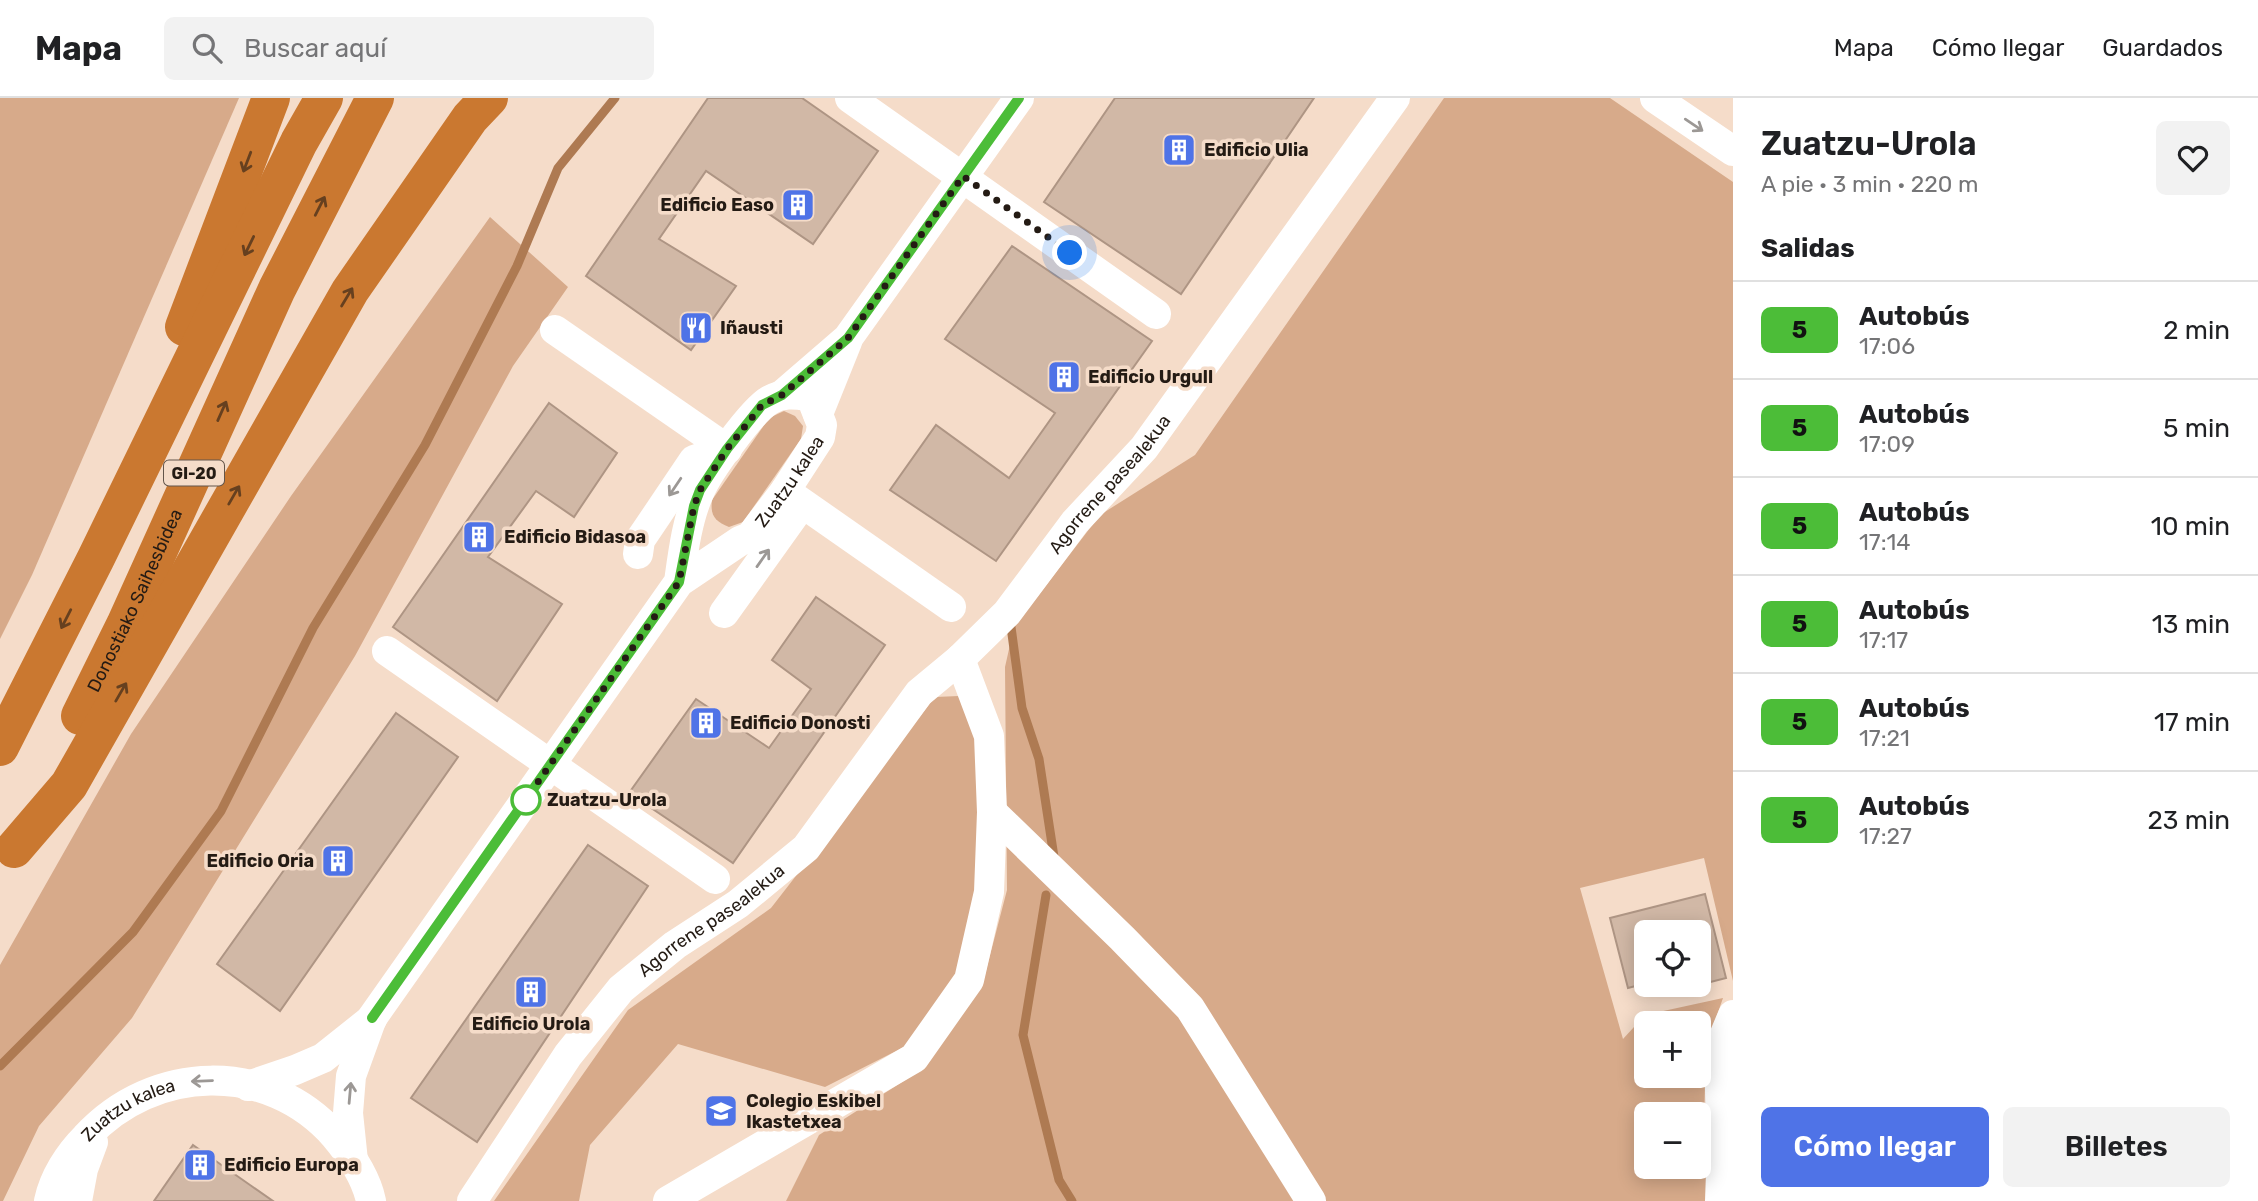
<!DOCTYPE html>
<html lang="es">
<head>
<meta charset="utf-8">
<style>
	body { margin:0; font-family:Rubik,sans-serif; background:#f2f2f2; color:#202124; height:100vh; display:flex; flex-direction:column; font-size:26px; white-space:nowrap }
	* { box-sizing:border-box; margin:0 }
	p { font-size:23px; color:#757577 }
	.icon { flex:none; width:38px; height:38px; fill:none; stroke:currentColor; stroke-width:2; stroke-linecap:round; stroke-linejoin:round }
	.map { position:relative; flex:1; overflow:hidden }
	.panel { display:flex; flex-direction:column; background:#fff; width:525px }
	.panel>* { flex:none }
	.badge { padding:0 14px; border-radius:10px; font-size:24px; line-height:46px }
	.buttons { position:absolute; left:1634px; top:822px; display:grid; gap:14px }
	.buttons a { display:grid; place-items:center; width:77px; height:77px; border-radius:10px; background:#fff; box-shadow:0 4px 18px #0003; font-size:35px }
	.you { position:absolute; width:35px; height:35px; margin:-18px; border:5px solid #fff; border-radius:50%; background:#1a73e8; box-shadow:0 0 0 10px #1a73e833 }
	.map>.badge { position:absolute; translate:-50% -50%; box-shadow:0 0 0 4px #fff }
	h2 { padding:0 28px; font-size:26px; line-height:63px }
	.round { display:grid; place-items:center; flex:none; width:74px; height:74px; border-radius:10px; background:#f2f2f2 }
	.headline { display:flex; align-items:center; justify-content:space-between; height:119px; padding:0 28px }
	h1 { font-size:33px; font-weight:600; line-height:52px }
	.cta { display:flex; gap:14px; margin-top:auto; padding:14px 28px }
	.cta a { flex:1; height:80px; border-radius:10px; background:#4f73e7; color:#fff; font-size:28px; font-weight:600; line-height:80px; text-align:center }
	.cta a+a { background:#f2f2f2; color:#202124 }
	ul { padding:0; list-style:none }
	li { display:flex; align-items:center; gap:21px; height:98px; padding:0 28px; border-top:2px solid #e0e0e0 }
	li div { flex:1 }
	li b { display:block; font-size:26px }
	li em { font-style:normal }
	li .badge { min-width:77px; font-weight:700; text-align:center }
	header { display:flex; align-items:center; gap:42px; box-sizing:border-box; height:98px; padding:0 35px; background:#fff; border-bottom:2px solid #e0e0e0 }
	header strong { font-size:33px }
	nav { display:flex; gap:38px; margin-inline-start:auto; font-size:24px }
	.search { width:490px; height:63px; background:#f2f2f2; display:flex; align-items:center; gap:18px; box-sizing:border-box; padding:0 24px; border-radius:10px; color:#757577; font-size:26px }
	main { display:flex; flex:1; min-height:0 }
	.map>svg:first-child { display:block }
</style>
</head>
<body>
<header>
<strong>Mapa</strong>
<div class="search"><svg class="icon" aria-label="search" viewBox="0 0 24 24"><circle cx="10" cy="10" r="6"/><path d="M15 15l6 6"/></svg>Buscar aquí</div>
<nav><a>Mapa</a><a>Cómo llegar</a><a>Guardados</a></nav>
</header>
<main>
<div class="map">
<svg width="1733" height="1103" viewBox="0 0 1733 1103">
	<rect width="100%" height="100%" fill="#f5dcc9"/>
	<!-- green -->
	<g fill="#d7aa8a" fill-rule="evenodd">
		<path d="M0 0H239L32 477 0 541Z"/>
		<path d="M1444 0H1610L1733 84V883L1704 760 1580 790 1623 941 1645 917 1723 900 1706 949 1704 1023 1733 1020V1103H786L819 1037 924 970 982 888 1007 792 1005 569 1014 529 1100 417 1195 357ZM1647 926H1699V978H1647ZM1647 1017H1699V1069H1647Z"/>
		<path d="M490 119 568 189 513 268 355 558 132 920 39 1028 3 1103H0V867L131 636 291 398Z"/>
		<path d="M784 313 795 318 803 328 801 341 743 424 729 429C715 423 710 418 712 402L769 320Z"/>
		<path d="M959 598 981 641 980 790 961 872 906 948 825 989 678 946 590 1047 579 1103H494L628 912 771 810 935 599Z"/>
	</g>
	<g fill="none" stroke-linecap="round" stroke-linejoin="round">
		<!-- stream -->
		<g stroke="#ae7a52" stroke-width="9">
			<path d="M1011 529 1022 610 1039 661 1054 759"/>
			<path d="M1046 797 1023 937 1059 1082 1072 1103"/>
			<path d="M0 968 133 834 221 713 313 530 425 347 517 168 558 70 615 0"/>
		</g>
	</g>
	<!-- building -->
	<g fill="#d1b8a6" stroke="#ae9584" stroke-width="2">
		<path d="M708 0H802L878 53 813 146 706 73 659 141 736 188 691 252 586 178Z"/>
		<path d="M1115 0H1314L1181 196 1044 104Z"/>
		<path d="M1012 148 1152 243 996 463 890 392 936 327 1009 380 1055 315 945 241Z"/>
		<path d="M549 305 617 355 574 419 536 393 488 459 562 506 497 603 393 529Z"/>
		<path d="M816 499 885 547 733 765 629 695 696 601 769 650 811 591 772 562Z"/>
		<path d="M396 615 458 659 280 913 217 866Z"/>
		<path d="M588 747 648 788 477 1044 411 1000Z"/>
		<path d="M1705 796 1726 880 1699 887V835H1647V885L1628 890 1610 820Z"/>
		<path d="M1656 887H1697L1659 897Z"/>
		<path d="M193 1047 250 1087 273 1103H154Z"/>
	</g>
	<g fill="none" stroke-linecap="round" stroke-linejoin="round">
		<!-- minor -->
		<g stroke="#fff" stroke-width="30">
			<path d="M850 0 1156 216"/>
			<path d="M1655 0 1733 53"/>
			<path d="M555 232 727 351"/>
			<path d="M782 297 848 240 1019 0"/>
			<path d="M818 316 847 244"/>
			<path d="M785 393 951 509"/>
			<path d="M638 456 640 442 694 362 727 351"/>
			<path d="M724 515 802 406"/>
			<path d="M387 553 715 781"/>
			<path d="M992 714 1122 840 1190 910 1311 1103"/>
			<path d="M248 988 295 972 323 960 372 921"/>
			<path id="s1" d="M353 1063 348 1015 351 978 372 920 679 484 740 443 750 439 785 393 820 339 822 327 813 304 807 298C794 296 782 295 770 302 752 312 707 375 699 395 687 422 683 455 679 484"/>
			<path id="s2" d="M49 1103C54 1079 69 1056 86 1039 153 966 268 962 335 1038 351 1057 366 1079 371 1103"/>
			<path d="M77 1103 83 1071 93 1044"/>
			<path id="s3" d="M472 1103 568 957 621 891 675 847 738 806 806 750 919 595 960 561 1007 515 1075 424 1144 350 1395 0"/>
			<path d="M668 1103 914 960 969 882 989 794 992 714 989 638 960 561"/>
			<path d="M1720 1103 1722 1046 1719 965 1722 943 1733 917"/>
		</g>
		<!-- highway -->
		<g stroke="#ca7830" stroke-width="38">
			<path d="M184 229 271 0"/>
			<path id="s4" d="M80 618 125 527 277 191 375 0"/>
			<path d="M0 649 96 460 299 44 324 0"/>
			<path d="M14 751 69 687 350 193 470 20 489 0"/>
		</g>
	</g>
	<!-- one-way arrows -->
	<defs><path id="oneway-shaft" d="M-6 0H5M1.5-3L5.5 0L1.5 3" fill="none" stroke-width="1.6" stroke-linecap="round" stroke-linejoin="round" transform="scale(1.75)"/></defs>
	<g stroke="#9c9895">
		<use href="#oneway-shaft" transform="translate(1694 27) rotate(34)"/>
		<use href="#oneway-shaft" transform="translate(675 389) rotate(124)"/>
		<use href="#oneway-shaft" transform="translate(763 460) rotate(-55)"/>
		<use href="#oneway-shaft" transform="translate(202 983) rotate(178)"/>
		<use href="#oneway-shaft" transform="translate(350 995) rotate(-85)"/>
	</g>
	<g stroke="#66401f">
		<use href="#oneway-shaft" transform="translate(247 64) rotate(111)"/>
		<use href="#oneway-shaft" transform="translate(320 108) rotate(-63)"/>
		<use href="#oneway-shaft" transform="translate(249 148) rotate(116)"/>
		<use href="#oneway-shaft" transform="translate(347 199) rotate(-59)"/>
		<use href="#oneway-shaft" transform="translate(222 313) rotate(-66)"/>
		<use href="#oneway-shaft" transform="translate(234 397) rotate(-60)"/>
		<use href="#oneway-shaft" transform="translate(66 521) rotate(117)"/>
		<use href="#oneway-shaft" transform="translate(121 594) rotate(-60)"/>
	</g>
	<g fill="none" stroke-linecap="round" stroke-linejoin="round">
		<defs>
			<path id="line" d="M372 920 679 484 694 408 700 392 727 351 762 307 782 297 848 240 1019 0"/>
		</defs>
		<!-- line casing -->
		<use href="#line" stroke="#fff" stroke-width="16"/>
		<!-- line -->
		<use href="#line" stroke="#4cbd38" stroke-width="10"/>
		<!-- walk -->
		<path stroke="#241b14" stroke-width="7" stroke-dasharray="0 12.6" d="M526 702 521 708 679 484 694 408 700 392 727 351 762 307 782 297 848 240 963 78 1070 155"/>
	</g>
	<!-- icons -->
	<defs>
		<symbol id="building-square" viewBox="-11 -11 22 22"><rect x="-9" y="-9" width="18" height="18" rx="4" fill="#4f73e7" stroke="#f5dcc9"/><path d="M-4-6H4V6H1V3H-1V6H-4ZM-2.5-4.3h1.7v1.8h-1.7ZM.8-4.3h1.7v1.8H.8ZM-2.5-1h1.7V.8h-1.7ZM.8-1h1.7V.8H.8Z" fill="#fff"/></symbol>
		<symbol id="restaurant-square" viewBox="-11 -11 22 22"><rect x="-9" y="-9" width="18" height="18" rx="4" fill="#4f73e7" stroke="#f5dcc9"/><path d="M-5-6h1v4h1v-4h1v4h1v-4h1v5L-1.5 .5V6h-2V.5L-5-1ZM5-6V6H3V1.5H1.5Q1.5-4 5-6Z" fill="#fff"/></symbol>
		<symbol id="school-square" viewBox="-11 -11 22 22"><rect x="-9" y="-9" width="18" height="18" rx="4" fill="#4f73e7" stroke="#f5dcc9"/><path d="M0-5L7-2L0 1L-7-2ZM-4 1L0 2.5L4 1V4Q0 6-4 4Z" fill="#fff"/></symbol>
	</defs>
	<g fill-rule="evenodd">
		<use href="#building-square" x="1160" y="33" width="38" height="38"/>
		<use href="#building-square" x="779" y="88" width="38" height="38"/>
		<use href="#restaurant-square" x="677" y="211" width="38" height="38"/>
		<use href="#building-square" x="1045" y="260" width="38" height="38"/>
		<use href="#building-square" x="460" y="420" width="38" height="38"/>
		<use href="#building-square" x="687" y="606" width="38" height="38"/>
		<use href="#building-square" x="319" y="744" width="38" height="38"/>
		<use href="#building-square" x="512" y="875" width="38" height="38"/>
		<use href="#school-square" x="702" y="994" width="38" height="38"/>
		<use href="#building-square" x="181" y="1048" width="38" height="38"/>
	</g>
	<!-- markers -->
	<circle fill="#fff" stroke="#4cbd38" stroke-width="3.5" cx="526" cy="702" r="14"/>
	<g text-anchor="middle" dominant-baseline="central" stroke-width="7" stroke-linejoin="round" paint-order="stroke">
		<!-- shield labels -->
		<rect fill="#f5dcc9" stroke="#63554a" stroke-width="2" x="164" y="362.5" width="60" height="25" rx="5"/>
		<g font-size="16" font-weight="bold" fill="#241b14">
			<text x="194" y="375">GI-20</text>
		</g>
		<!-- poi labels -->
		<g font-size="18" font-weight="bold" fill="#241b14" stroke="#f5dcc9" text-anchor="start">
			<text x="1204" y="52">Edificio Ulia</text>
			<text x="774" y="107" text-anchor="end">Edificio Easo</text>
			<text x="720" y="230">Iñausti</text>
			<text x="1088" y="279">Edificio Urgull</text>
			<text x="504" y="439">Edificio Bidasoa</text>
			<text x="730" y="625">Edificio Donosti</text>
			<text x="314" y="763" text-anchor="end">Edificio Oria</text>
			<text x="531" y="926" text-anchor="middle">Edificio Urola</text>
			<text x="746" y="1003">Colegio Eskibel<tspan x="746" dy="21">Ikastetxea</tspan></text>
			<text x="224" y="1067">Edificio Europa</text>
		</g>
		<!-- street labels -->
		<g font-size="18" fill="#241b14" stroke="#f5dcc9">
			<text stroke="none"><textPath href="#s1" startOffset="833">Zuatzu kalea</textPath></text>
			<text stroke="none"><textPath href="#s3" startOffset="968">Agorrene pasealekua</textPath></text>
			<text stroke="none"><textPath href="#s4" startOffset="128">Donostiako Saihesbidea</textPath></text>
			<text stroke="none"><textPath href="#s3" startOffset="373">Agorrene pasealekua</textPath></text>
			<text stroke="none"><textPath href="#s2" startOffset="126">Zuatzu kalea</textPath></text>
		</g>
		<!-- stop labels -->
		<g font-size="18" font-weight="bold" fill="#241b14" stroke="#f5dcc9" text-anchor="start">
			<text x="547" y="702">Zuatzu-Urola</text>
		</g>
	</g>
</svg>
<div class="buttons">
<a><svg class="icon" aria-label="locate" viewBox="0 0 24 24"><circle cx="12" cy="12" r="6"/><path d="M12 2v4M12 18v4M2 12h4M18 12h4"/></svg></a>
<a>+</a>
<a>−</a>
</div>
<div class="you" style="left:1070px;top:155px"></div>
</div>
<section class="panel">
<div class="headline"><div><h1>Zuatzu-Urola</h1><p>A pie · 3 min · 220 m</p></div><a class="round"><svg class="icon" aria-label="heart" viewBox="0 0 24 24"><path d="M12 20l-8-8c-3-5 5-10 8-4 3-6 11-1 8 4z"/></svg></a></div>
<h2>Salidas</h2>
<ul>
<li><span class="badge" style="background:#4cbd38;color:#111">5</span><div><b>Autobús</b><p>17:06</p></div><em>2 min</em></li>
<li><span class="badge" style="background:#4cbd38;color:#111">5</span><div><b>Autobús</b><p>17:09</p></div><em>5 min</em></li>
<li><span class="badge" style="background:#4cbd38;color:#111">5</span><div><b>Autobús</b><p>17:14</p></div><em>10 min</em></li>
<li><span class="badge" style="background:#4cbd38;color:#111">5</span><div><b>Autobús</b><p>17:17</p></div><em>13 min</em></li>
<li><span class="badge" style="background:#4cbd38;color:#111">5</span><div><b>Autobús</b><p>17:21</p></div><em>17 min</em></li>
<li><span class="badge" style="background:#4cbd38;color:#111">5</span><div><b>Autobús</b><p>17:27</p></div><em>23 min</em></li>
</ul>
<div class="cta"><a>Cómo llegar</a><a>Billetes</a></div>
</section>
</main>
</body>
</html>
